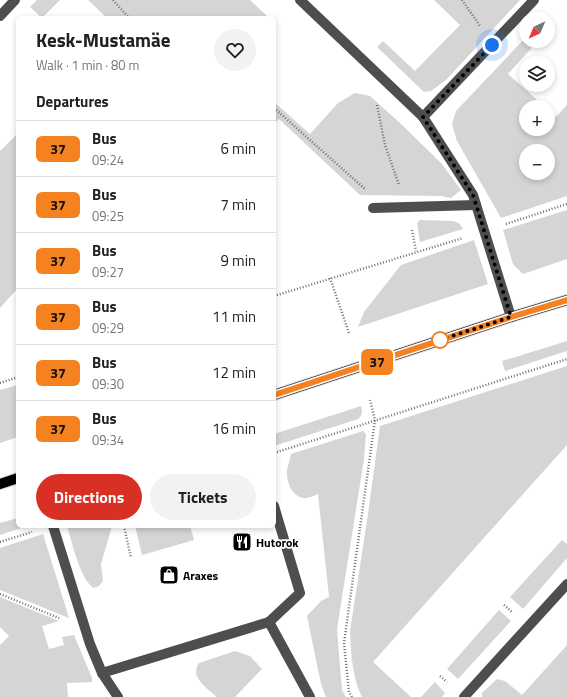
<!DOCTYPE html>
<html lang="en">
<head>
<meta charset="utf-8">
<style>
	body { margin:0; font-family:"Titillium Web",sans-serif; background:#f2f2f2; color:#202124; height:100vh; display:flex; flex-direction:column; font-size:15px; white-space:nowrap }
	* { box-sizing:border-box; margin:0 }
	p { font-size:13px; color:#757577 }
	.icon { flex:none; width:22px; height:22px; fill:none; stroke:currentColor; stroke-width:2; stroke-linecap:round; stroke-linejoin:round }
	.map { position:relative; flex:1; overflow:hidden }
	.drawer { position:absolute; left:16px; top:16px; width:260px; height:512px; display:flex; flex-direction:column; background:#fff; border-radius:6px; box-shadow:0 2px 6px #0003 }
	.drawer>* { flex:none }
	.badge { padding:0 8px; border-radius:6px; font-size:14px; line-height:26px }
	.needle { width:26px; rotate:224deg }
	.buttons { position:absolute; left:519px; top:12px; display:grid; gap:8px }
	.buttons a { display:grid; place-items:center; width:36px; height:36px; border-radius:50%; background:#fff; box-shadow:0 2px 6px #0003; font-size:20px }
	.you { position:absolute; width:20px; height:20px; margin:-10px; border:3px solid #fff; border-radius:50%; background:#1a73e8; box-shadow:0 0 0 6px #1a73e833 }
	.map>.badge { position:absolute; translate:-50% -50%; box-shadow:0 0 0 2px #fff }
	h2 { padding:0 20px; font-size:15px; line-height:36px }
	.round { display:grid; place-items:center; flex:none; width:42px; height:42px; border-radius:21px; background:#f2f2f2 }
	.head { display:flex; align-items:center; justify-content:space-between; height:68px; padding:0 20px }
	h1 { font-size:19px; font-weight:700; line-height:30px }
	.action { display:flex; gap:8px; margin-top:auto; padding:8px 20px }
	.action a { flex:1; height:46px; border-radius:24px; background:#d93025; color:#fff; font-size:16px; font-weight:700; line-height:46px; text-align:center }
	.action a+a { background:#f2f2f2; color:#202124 }
	ul { padding:0; list-style:none }
	li { display:flex; align-items:center; gap:12px; height:56px; padding:0 20px; border-top:1px solid #e0e0e0 }
	li div { flex:1 }
	li b { display:block; font-size:15px }
	li em { font-style:normal }
	li .badge { min-width:44px; font-weight:700; text-align:center }
	.map>svg:first-child { display:block }
</style>
</head>
<body>
<div class="map">
<svg width="567" height="697" viewBox="0 0 567 697">
	<rect width="100%" height="100%" fill="#fff"/>
	<!-- green -->
	<g fill="#d5d5d5" fill-rule="evenodd">
		<path d="M37 0H60L42 18 30 7Z"/>
		<path d="M88 0H250L269 18H107Z"/>
		<path d="M434 0H520L446 80 431 91 424 92 377 47 383 41 415 71 460 25Z"/>
		<path d="M526 37V41H538L508 74 545 107H526V129H548V110L556 117 567 105V196L501 218 457 141 452 124 456 111ZM526 151H548V173H526Z"/>
		<path d="M355 93 370 96 401 124 442 164 461 190 451 198 441 196 360 195 279 119 274 124V102L310 134 338 103Z"/>
		<path d="M18 133V288L0 308V151Z"/>
		<path d="M567 210V259L523 274 513 264 503 230Z"/>
		<path d="M420 220 454 221 460 224 463 229 420 242 417 223Z"/>
		<path d="M474 240 488 284 358 327 364 312 401 265Z"/>
		<path d="M567 341V351L505 371 502 361Z"/>
		<path d="M567 366V445L373 662 411 697H362C352 678 351 652 350 631L368 514 380 426Z"/>
		<path d="M18 385V437L0 443V390Z"/>
		<path d="M361 406C363 412 362 415 358 419L274 446V434Z"/>
		<path d="M363 431 366 434 364 459 337 629 342 690 346 697H326L321 684 307 616 321 601 329 597 318 494C313 496 308 499 303 498 291 496 286 480 287 470 288 465 290 459 291 454Z"/>
		<path d="M18 518V526H27L0 535V523Z"/>
		<path d="M67 526H112L101 564 103 581 99 586 94 588C80 580 72 542 67 526Z"/>
		<path d="M135 526H190L194 540 142 555Z"/>
		<path d="M43 534 69 618 0 590V548Z"/>
		<path d="M562 540 567 544V558L523 609 510 597Z"/>
		<path d="M0 597 59 621 42 626 49 649 64 645 62 637 74 635 92 678V682L67 683 68 697H0V645L9 636 0 627Z"/>
		<path d="M499 610 511 621 458 679 447 669Z"/>
		<path d="M567 645V697H482V693L497 679 505 681 522 695Z"/>
		<path d="M235 651 250 656 262 669 235 697H217C207 688 189 677 199 663Z"/>
		<path d="M435 682 445 693 442 697H421Z"/>
	</g>
	<g fill="none" stroke-linecap="round" stroke-linejoin="round">
		<defs>
			<g id="major">
				<path d="M274 395 511 317 567 300"/>
				<path d="M0 484 18 478"/>
			</g>
		</defs>
		<!-- major casing -->
		<use href="#major" stroke="#dbdbdb" stroke-width="12"/>
		<!-- path -->
		<g stroke="#707070" stroke-width="2.5" stroke-dasharray="1 2" stroke-linecap="butt">
			<path d="M113 0 129 18"/>
			<path d="M462 0 480 26"/>
			<path d="M377 105 385 145 399 185"/>
			<path d="M274 108 365 189"/>
			<path d="M506 224 567 204"/>
			<path d="M412 230 416 251"/>
			<path d="M330 278 349 333"/>
			<path d="M274 296 463 238"/>
			<path d="M0 383 18 377"/>
			<path d="M274 453 567 359"/>
			<path d="M124 526 131 558"/>
			<path d="M0 542 32 532"/>
			<path d="M0 594 59 618"/>
			<path d="M504 605 512 612"/>
			<path d="M440 676 447 682"/>
			<path d="M352 697 349 692 344 643 375 420 370 400"/>
		</g>
		<!-- minor -->
		<g stroke="#4e4e4e" stroke-width="10">
			<path d="M300 0 423 117 473 195 511 317"/>
			<path d="M0 16 15 0"/>
			<path d="M423 117 534 0"/>
			<path d="M373 208 476 205"/>
			<path d="M53 526 90 644 102 673 269 622 310 697"/>
			<path d="M269 622 300 593 274 506"/>
			<path d="M102 673 118 697"/>
			<path d="M464 697 567 584"/>
		</g>
		<!-- major -->
		<use href="#major" stroke="#000" stroke-width="10"/>
	</g>
	<g fill="none" stroke-linecap="round" stroke-linejoin="round">
		<defs>
			<path id="line" d="M274 395 511 317 567 300"/>
		</defs>
		<!-- line casing -->
		<use href="#line" stroke="#fff" stroke-width="9"/>
		<!-- line -->
		<use href="#line" stroke="#f58220" stroke-width="6"/>
		<!-- walk -->
		<path stroke="#000" stroke-width="4" stroke-dasharray="0 7.2" d="M440 340 511 317 473 195 423 117 492 45"/>
	</g>
	<!-- icons -->
	<defs>
		<symbol id="restaurant-square" viewBox="-11 -11 22 22"><rect x="-9" y="-9" width="18" height="18" rx="4" fill="#000" stroke="#fff"/><path d="M-5-6h1v4h1v-4h1v4h1v-4h1v5L-1.5 .5V6h-2V.5L-5-1ZM5-6V6H3V1.5H1.5Q1.5-4 5-6Z" fill="#fff"/></symbol>
		<symbol id="shop-square" viewBox="-11 -11 22 22"><rect x="-9" y="-9" width="18" height="18" rx="4" fill="#000" stroke="#fff"/><path d="M-5-2.5h2.3a2.7 3.5 0 0 1 5.4 0H5L5.5 6h-11ZM-1.5-2.5h3a1.5 2.3 0 0 0-3 0Z" fill="#fff"/></symbol>
	</defs>
	<g fill-rule="evenodd">
		<use href="#restaurant-square" x="231" y="531" width="22" height="22"/>
		<use href="#shop-square" x="158" y="564" width="22" height="22"/>
	</g>
	<!-- markers -->
	<circle fill="#fff" stroke="#f58220" stroke-width="2" cx="440" cy="340" r="8"/>
	<g text-anchor="middle" dominant-baseline="central" stroke-width="3.5" stroke-linejoin="round" paint-order="stroke">
		<!-- poi labels -->
		<g font-size="12" font-weight="bold" fill="#000" stroke="#fff" text-anchor="start">
			<text x="256" y="542">Hutorok</text>
			<text x="183" y="575">Araxes</text>
		</g>
	</g>
</svg>
<div class="buttons">
<a><svg class="needle" viewBox="-14 -14 28 28"><path d="M0-13l5 13h-10z" fill="#e53935"/><path d="M0 13l5-13h-10z" fill="#757577"/></svg></a>
<a><svg class="icon" aria-label="layers" viewBox="0 0 24 24"><path d="M12 4l9 5-9 5-9-5zM3 14l9 5 9-5"/></svg></a>
<a>+</a>
<a>−</a>
</div>
<div class="you" style="left:492px;top:45px"></div>
<b class="badge" style="left:377px;top:362px;background:#f58220;color:#111">37</b>
<section class="drawer">
<div class="head"><div><h1>Kesk-Mustamäe</h1><p>Walk · 1 min · 80 m</p></div><a class="round"><svg class="icon" aria-label="heart" viewBox="0 0 24 24"><path d="M12 20l-8-8c-3-5 5-10 8-4 3-6 11-1 8 4z"/></svg></a></div>
<h2>Departures</h2>
<ul>
<li><span class="badge" style="background:#f58220;color:#111">37</span><div><b>Bus</b><p>09:24</p></div><em>6 min</em></li>
<li><span class="badge" style="background:#f58220;color:#111">37</span><div><b>Bus</b><p>09:25</p></div><em>7 min</em></li>
<li><span class="badge" style="background:#f58220;color:#111">37</span><div><b>Bus</b><p>09:27</p></div><em>9 min</em></li>
<li><span class="badge" style="background:#f58220;color:#111">37</span><div><b>Bus</b><p>09:29</p></div><em>11 min</em></li>
<li><span class="badge" style="background:#f58220;color:#111">37</span><div><b>Bus</b><p>09:30</p></div><em>12 min</em></li>
<li><span class="badge" style="background:#f58220;color:#111">37</span><div><b>Bus</b><p>09:34</p></div><em>16 min</em></li>
</ul>
<div class="action"><a>Directions</a><a>Tickets</a></div>
</section>
</div>
</body>
</html>
